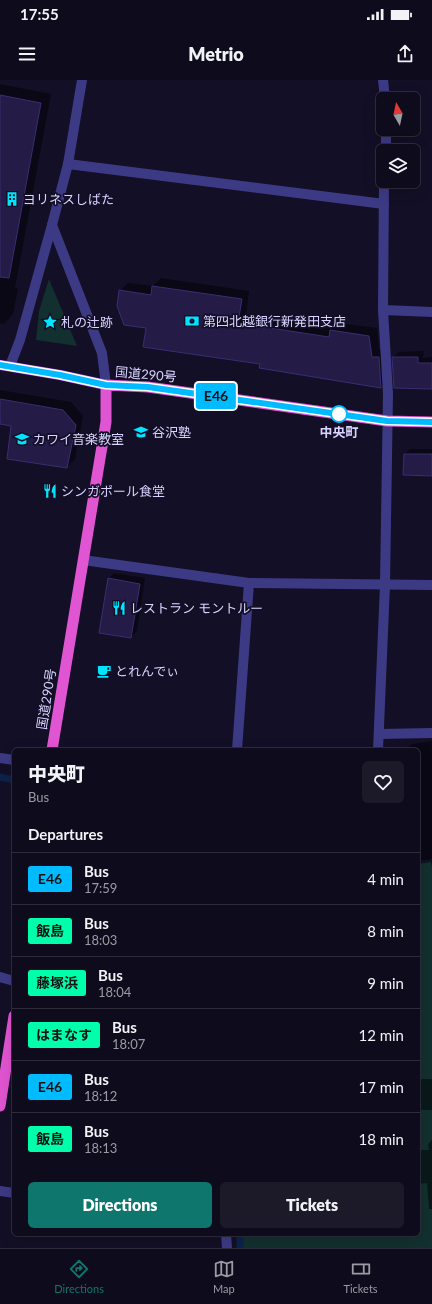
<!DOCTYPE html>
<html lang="en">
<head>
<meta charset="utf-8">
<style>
	body { margin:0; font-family:Lato,"Noto Sans JP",sans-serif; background:#1c1929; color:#f1f3f6; height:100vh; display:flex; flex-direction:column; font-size:15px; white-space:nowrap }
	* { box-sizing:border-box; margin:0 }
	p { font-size:13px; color:#9b9ba3 }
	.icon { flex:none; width:22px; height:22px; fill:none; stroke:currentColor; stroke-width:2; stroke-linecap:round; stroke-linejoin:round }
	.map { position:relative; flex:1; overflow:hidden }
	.side { position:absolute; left:12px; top:668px; width:408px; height:488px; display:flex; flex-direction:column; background:#0e0b1c; border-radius:6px; box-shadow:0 4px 16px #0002,0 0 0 1px #2e2b3b }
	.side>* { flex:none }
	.badge { padding:0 8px; border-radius:3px; font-size:14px; line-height:26px }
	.needle { width:26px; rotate:351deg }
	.buttons { position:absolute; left:376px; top:12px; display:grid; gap:8px }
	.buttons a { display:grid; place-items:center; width:44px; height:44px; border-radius:6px; background:#0e0b1c; box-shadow:0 4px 16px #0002,0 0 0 1px #2e2b3b; font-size:20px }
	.map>.badge { position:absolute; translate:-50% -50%; box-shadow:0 0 0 2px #fff }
	h2 { padding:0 16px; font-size:15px; line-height:36px }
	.round { display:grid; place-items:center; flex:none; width:42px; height:42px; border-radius:6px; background:#1c1929 }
	.head { display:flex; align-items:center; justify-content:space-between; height:68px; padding:0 16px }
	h1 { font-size:19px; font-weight:800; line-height:30px }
	.action { display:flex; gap:8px; margin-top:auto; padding:8px 16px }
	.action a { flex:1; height:46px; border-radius:6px; background:#0f766e; color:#fff; font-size:16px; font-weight:800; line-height:46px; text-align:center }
	.action a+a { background:#1c1929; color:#f1f3f6 }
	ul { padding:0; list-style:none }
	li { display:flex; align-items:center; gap:12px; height:52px; padding:0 16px; border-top:1px solid #2e2b3b }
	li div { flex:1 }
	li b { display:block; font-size:15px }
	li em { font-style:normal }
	li .badge { min-width:44px; font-weight:700; text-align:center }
	.status { display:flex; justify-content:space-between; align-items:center; height:28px; padding:0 20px; background:#0e0b1c; direction:ltr }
	.status svg { height:11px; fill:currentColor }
	header { display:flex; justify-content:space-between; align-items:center; height:52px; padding:0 16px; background:#0e0b1c; font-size:18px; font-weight:800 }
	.dock { display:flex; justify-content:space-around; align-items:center; height:56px; border-top:1px solid #2e2b3b; background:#0e0b1c; font-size:11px; color:#9b9ba3 }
	.dock a { display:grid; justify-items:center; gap:2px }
	.dock .current { color:#0f766e }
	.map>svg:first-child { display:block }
</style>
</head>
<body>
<div class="status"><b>17:55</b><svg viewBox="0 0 49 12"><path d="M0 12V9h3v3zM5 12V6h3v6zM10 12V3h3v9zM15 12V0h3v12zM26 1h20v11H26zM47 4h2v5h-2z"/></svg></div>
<header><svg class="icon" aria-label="menu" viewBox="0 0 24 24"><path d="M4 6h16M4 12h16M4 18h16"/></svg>Metrio<svg class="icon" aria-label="share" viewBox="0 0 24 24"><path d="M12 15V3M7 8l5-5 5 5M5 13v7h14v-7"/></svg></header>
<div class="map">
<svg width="432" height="1168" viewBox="0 0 432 1168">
	<rect width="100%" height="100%" fill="#130f26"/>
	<!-- green -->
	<g fill="#12302f">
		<path d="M49 199 77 266 36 260 39 231Z"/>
		<path d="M431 782 432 788V1168H240V1154H418V784Z"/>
	</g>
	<!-- shadow -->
	<g fill="#0007">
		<path d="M0 4 51 14 15 208 18 209 13 234 4 244 0 243Z"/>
		<path d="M161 198 249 211 246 236 333 248 339 243 377 248 379 270H387L389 299 381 307 261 284 147 247 120 211 128 203 153 206Z"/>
		<path d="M424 271 423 278 432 277V308L393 277 399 272Z"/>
		<path d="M0 310 71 322 83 336 75 379 67 387 13 345 0 343Z"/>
		<path d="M410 369H432V395L405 374Z"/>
		<path d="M114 493 145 498 137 551 131 557 108 499Z"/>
		<path d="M432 661V779L418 781V670H406L412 664Z"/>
		<path d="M420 999H432V1030H418V1001Z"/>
		<path d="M432 1060V1129H429L427 1103 418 1104V1070H429L428 1064Z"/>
	</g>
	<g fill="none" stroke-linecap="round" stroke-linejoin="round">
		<!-- stream -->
		<g stroke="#0c2248" stroke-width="7">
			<path d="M0 697 14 700"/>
			<path d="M240 1168V1154"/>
		</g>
	</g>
	<!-- building -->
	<g fill="#241b47" stroke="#3b2d73">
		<path d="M0 15 41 23 9 198 0 197Z"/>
		<path d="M152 206 242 219 238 243 329 257 330 250 369 256 372 277H379L381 308 259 288 260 284 143 267 146 248 124 245 117 226 119 210 151 215Z"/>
		<path d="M392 277H418V283H432V309L394 308Z"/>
		<path d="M0 319 63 330 76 345 67 388 7 379 11 346 0 344Z"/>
		<path d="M404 374H432V396L403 395Z"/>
		<path d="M108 498 140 504 131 558 99 553Z"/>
	</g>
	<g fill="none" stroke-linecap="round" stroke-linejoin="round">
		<!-- minor -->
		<g stroke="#3d3a85" stroke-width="10">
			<path d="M383 0 385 19"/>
			<path d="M386 71V49"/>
			<path d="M68 84 384 124"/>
			<path d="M383 230 432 232"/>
			<path d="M10 286 20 260 52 145"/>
			<path d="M83 480 249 503 432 505"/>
			<path d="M379 654 432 653"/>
			<path d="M237 670 249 503"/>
			<path d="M378 670 385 505 388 314 383 230 384 101"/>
			<path d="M0 678 14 680"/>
			<path d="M0 897 14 901"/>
			<path d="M0 1111 14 1113"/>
			<path d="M226 1154 227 1168"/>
		</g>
		<!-- tertiary -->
		<path stroke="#3d3a85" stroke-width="10" d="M82 0 68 84 52 145 102 273 106 305"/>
		<!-- primary -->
		<path stroke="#c25bff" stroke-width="10" d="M0 285 60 295 106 305"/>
		<!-- trunk -->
		<g stroke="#e055d1" stroke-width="11">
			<path d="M52 670 106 342V305L148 307 387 341 432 342"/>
			<path d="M0 1026 14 936"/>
		</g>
	</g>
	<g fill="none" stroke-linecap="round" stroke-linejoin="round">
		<defs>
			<path id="line" d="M0 285 60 295 106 305 148 307 387 341 432 342"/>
		</defs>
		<!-- line casing -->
		<use href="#line" stroke="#fff" stroke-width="9"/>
		<!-- line -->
		<use href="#line" stroke="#0bf" stroke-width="6"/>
	</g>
	<!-- icons -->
	<defs>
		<symbol id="building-bare" viewBox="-9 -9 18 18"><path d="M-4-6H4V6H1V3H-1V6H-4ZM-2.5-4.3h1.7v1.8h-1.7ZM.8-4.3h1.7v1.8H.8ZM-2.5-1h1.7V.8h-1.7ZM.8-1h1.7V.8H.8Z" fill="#00e5ff" stroke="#130f26" stroke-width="2.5" paint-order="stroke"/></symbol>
		<symbol id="bank-bare" viewBox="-9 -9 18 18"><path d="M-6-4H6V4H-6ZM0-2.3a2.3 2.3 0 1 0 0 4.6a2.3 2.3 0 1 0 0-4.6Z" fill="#00e5ff" stroke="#130f26" stroke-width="2.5" paint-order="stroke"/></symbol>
		<symbol id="sight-bare" viewBox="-9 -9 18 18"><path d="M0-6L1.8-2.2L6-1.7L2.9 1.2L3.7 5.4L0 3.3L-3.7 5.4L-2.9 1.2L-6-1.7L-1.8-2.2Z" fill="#00e5ff" stroke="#130f26" stroke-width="2.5" paint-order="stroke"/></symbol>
		<symbol id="school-bare" viewBox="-9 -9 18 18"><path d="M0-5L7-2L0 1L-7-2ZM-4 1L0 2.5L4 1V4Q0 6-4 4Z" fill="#00e5ff" stroke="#130f26" stroke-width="2.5" paint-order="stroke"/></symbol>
		<symbol id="restaurant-bare" viewBox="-9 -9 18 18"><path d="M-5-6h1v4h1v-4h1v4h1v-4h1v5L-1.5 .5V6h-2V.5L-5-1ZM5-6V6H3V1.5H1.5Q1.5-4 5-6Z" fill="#00e5ff" stroke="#130f26" stroke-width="2.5" paint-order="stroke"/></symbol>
		<symbol id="cafe-bare" viewBox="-9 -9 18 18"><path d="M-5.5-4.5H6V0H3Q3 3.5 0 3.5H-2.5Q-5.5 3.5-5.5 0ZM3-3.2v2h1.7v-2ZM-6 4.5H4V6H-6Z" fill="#00e5ff" stroke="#130f26" stroke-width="2.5" paint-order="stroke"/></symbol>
	</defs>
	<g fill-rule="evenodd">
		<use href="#building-bare" x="2" y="109" width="20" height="20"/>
		<use href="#bank-bare" x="182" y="231" width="20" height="20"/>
		<use href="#sight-bare" x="40" y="232" width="20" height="20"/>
		<use href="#school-bare" x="131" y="342" width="20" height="20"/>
		<use href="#school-bare" x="12" y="349" width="20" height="20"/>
		<use href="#restaurant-bare" x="40" y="401" width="20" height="20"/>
		<use href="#restaurant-bare" x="109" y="518" width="20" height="20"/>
		<use href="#cafe-bare" x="94" y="581" width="20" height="20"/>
	</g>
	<!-- markers -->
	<circle fill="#fff" stroke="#0bf" stroke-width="2" cx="339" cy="334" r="8"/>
	<g text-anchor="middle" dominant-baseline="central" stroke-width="3.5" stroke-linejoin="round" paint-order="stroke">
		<!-- poi labels -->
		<g font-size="13" fill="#d9d4ff" stroke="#130f26" text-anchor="start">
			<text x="23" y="119">ヨリネスしばた</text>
			<text x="203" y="241">第四北越銀行新発田支店</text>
			<text x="61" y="242">札の辻跡</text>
			<text x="152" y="352">谷沢塾</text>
			<text x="33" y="359">カワイ音楽教室</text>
			<text x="61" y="411">シンガポール食堂</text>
			<text x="130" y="528">レストラン モントルー</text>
			<text x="115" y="591">とれんでぃ</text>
		</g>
		<!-- street labels -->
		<g font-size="13" fill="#d9d4ff" stroke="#130f26">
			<text transform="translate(146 294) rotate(5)">国道290号</text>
			<text transform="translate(46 619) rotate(-81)">国道290号</text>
		</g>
		<!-- stop labels -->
		<g font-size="13" font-weight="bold" fill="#d9d4ff" stroke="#130f26">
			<text x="339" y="352">中央町</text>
		</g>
	</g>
</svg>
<div class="buttons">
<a><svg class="needle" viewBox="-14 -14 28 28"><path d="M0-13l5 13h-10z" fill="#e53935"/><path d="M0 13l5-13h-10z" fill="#9b9ba3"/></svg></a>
<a><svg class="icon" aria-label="layers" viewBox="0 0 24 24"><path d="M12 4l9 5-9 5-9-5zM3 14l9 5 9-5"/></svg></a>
</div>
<b class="badge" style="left:216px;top:316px;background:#0bf;color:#111">E46</b>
<section class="side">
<div class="head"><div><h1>中央町</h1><p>Bus</p></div><a class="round"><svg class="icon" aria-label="heart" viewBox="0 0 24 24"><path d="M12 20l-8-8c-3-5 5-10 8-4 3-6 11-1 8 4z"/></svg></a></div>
<h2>Departures</h2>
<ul>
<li><span class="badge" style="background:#0bf;color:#111">E46</span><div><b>Bus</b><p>17:59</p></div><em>4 min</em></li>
<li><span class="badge" style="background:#0fa;color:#111">飯島</span><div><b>Bus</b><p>18:03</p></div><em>8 min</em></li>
<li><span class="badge" style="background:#0fa;color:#111">藤塚浜</span><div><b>Bus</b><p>18:04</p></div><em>9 min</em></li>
<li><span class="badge" style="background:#0fa;color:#111">はまなす</span><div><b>Bus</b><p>18:07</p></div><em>12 min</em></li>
<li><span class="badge" style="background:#0bf;color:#111">E46</span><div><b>Bus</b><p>18:12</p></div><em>17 min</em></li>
<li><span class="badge" style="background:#0fa;color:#111">飯島</span><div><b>Bus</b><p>18:13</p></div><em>18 min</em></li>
</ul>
<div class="action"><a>Directions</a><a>Tickets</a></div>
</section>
</div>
<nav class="dock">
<a class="current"><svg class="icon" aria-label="directions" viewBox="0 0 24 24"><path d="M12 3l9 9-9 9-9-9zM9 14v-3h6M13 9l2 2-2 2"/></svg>Directions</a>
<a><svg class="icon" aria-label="map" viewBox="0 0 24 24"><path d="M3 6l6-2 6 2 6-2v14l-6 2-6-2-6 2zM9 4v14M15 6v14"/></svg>Map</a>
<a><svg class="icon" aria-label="tickets" viewBox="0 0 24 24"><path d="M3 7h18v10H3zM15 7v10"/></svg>Tickets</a>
</nav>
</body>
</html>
